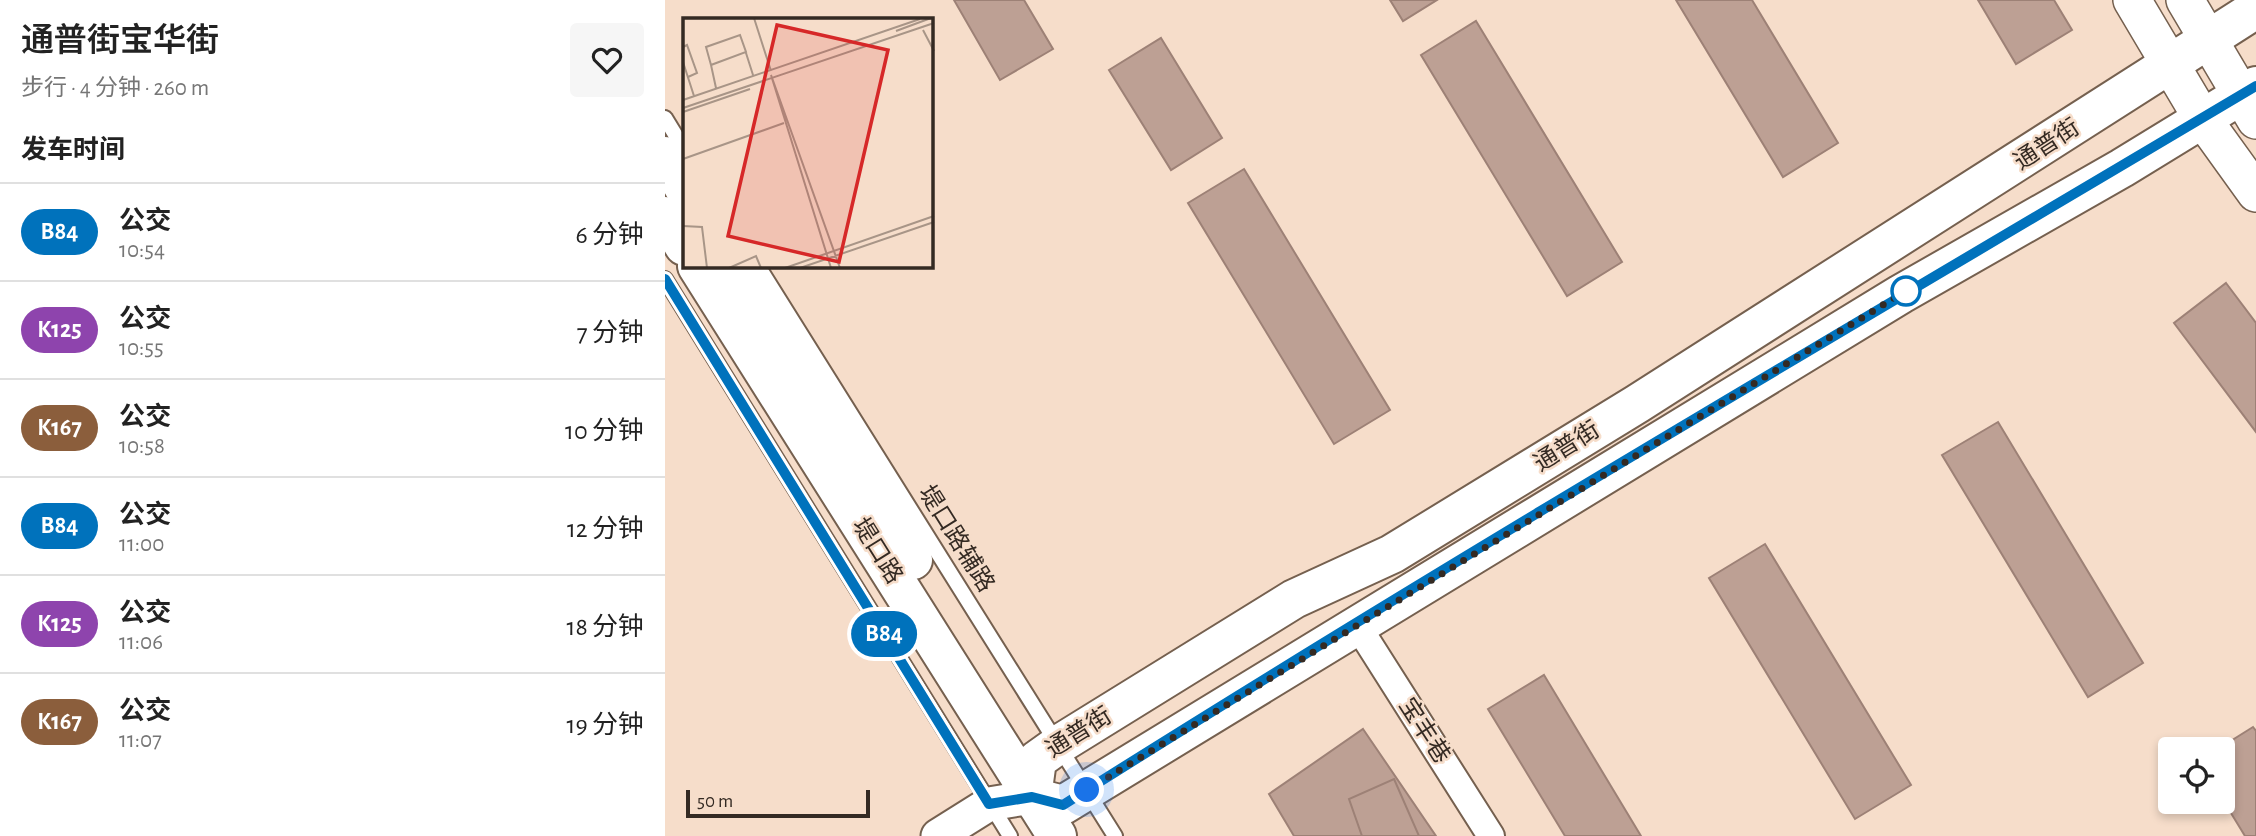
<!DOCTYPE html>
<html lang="zh">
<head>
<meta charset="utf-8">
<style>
	body { margin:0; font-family:"Alegreya Sans","Noto Sans SC",sans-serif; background:#f6f6f6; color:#222; height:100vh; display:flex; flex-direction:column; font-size:26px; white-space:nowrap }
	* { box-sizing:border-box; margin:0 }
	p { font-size:23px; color:#767676 }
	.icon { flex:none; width:38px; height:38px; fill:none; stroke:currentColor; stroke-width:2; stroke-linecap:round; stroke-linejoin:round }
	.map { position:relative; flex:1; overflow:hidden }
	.drawer { display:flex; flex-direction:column; background:#fff; width:665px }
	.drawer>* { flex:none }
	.badge { padding:0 14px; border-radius:23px; font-size:24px; line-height:46px }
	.fabs { position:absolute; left:1493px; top:737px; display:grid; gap:14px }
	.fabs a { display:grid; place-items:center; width:77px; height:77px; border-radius:7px; background:#fff; box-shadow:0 4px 10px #0003; font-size:35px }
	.scale { position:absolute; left:21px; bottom:18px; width:184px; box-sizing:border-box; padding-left:7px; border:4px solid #342a23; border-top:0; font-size:19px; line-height:24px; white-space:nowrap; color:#342a23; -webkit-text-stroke:5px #f6ddca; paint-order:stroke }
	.you { position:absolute; width:35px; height:35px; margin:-18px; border:5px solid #fff; border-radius:50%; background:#1a73e8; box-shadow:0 0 0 10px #1a73e833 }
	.map>.badge { position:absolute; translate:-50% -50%; box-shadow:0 0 0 4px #fff }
	h2 { padding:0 21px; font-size:26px; line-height:63px }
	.round { display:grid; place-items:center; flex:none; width:74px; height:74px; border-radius:7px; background:#f6f6f6 }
	.head { display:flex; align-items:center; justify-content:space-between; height:119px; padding:0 21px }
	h1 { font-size:33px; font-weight:600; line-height:52px }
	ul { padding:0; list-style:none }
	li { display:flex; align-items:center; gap:21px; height:98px; padding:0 21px; border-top:2px solid #e0e0e0 }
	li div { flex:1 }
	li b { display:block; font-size:26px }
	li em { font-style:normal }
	li .badge { min-width:77px; font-weight:700; text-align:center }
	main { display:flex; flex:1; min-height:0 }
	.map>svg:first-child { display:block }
</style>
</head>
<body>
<main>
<section class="drawer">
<div class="head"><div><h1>通普街宝华街</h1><p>步行 · 4 分钟 · 260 m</p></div><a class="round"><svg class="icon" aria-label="heart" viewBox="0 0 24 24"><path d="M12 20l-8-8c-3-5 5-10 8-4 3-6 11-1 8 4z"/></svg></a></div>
<h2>发车时间</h2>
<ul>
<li><span class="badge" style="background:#0072bc;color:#fff">B84</span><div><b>公交</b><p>10:54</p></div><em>6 分钟</em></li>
<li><span class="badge" style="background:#8e44ad;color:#fff">K125</span><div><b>公交</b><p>10:55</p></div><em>7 分钟</em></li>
<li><span class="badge" style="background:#8b5e3c;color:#fff">K167</span><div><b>公交</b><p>10:58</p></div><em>10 分钟</em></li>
<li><span class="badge" style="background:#0072bc;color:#fff">B84</span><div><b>公交</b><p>11:00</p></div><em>12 分钟</em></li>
<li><span class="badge" style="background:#8e44ad;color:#fff">K125</span><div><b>公交</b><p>11:06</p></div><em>18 分钟</em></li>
<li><span class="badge" style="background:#8b5e3c;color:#fff">K167</span><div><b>公交</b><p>11:07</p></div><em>19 分钟</em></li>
</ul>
</section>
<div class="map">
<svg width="1591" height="836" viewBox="0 0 1591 836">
	<rect width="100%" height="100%" fill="#f6ddca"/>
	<!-- building -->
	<g fill="#bda094" stroke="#9d8176" stroke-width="2">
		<path d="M289 0H359L388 49 335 80Z"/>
		<path d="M725 0H772L738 21Z"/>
		<path d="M1011 0H1087L1173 143 1118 177Z"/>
		<path d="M1313 0H1389L1407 30 1351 64Z"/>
		<path d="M811 21 957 262 902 296 756 55Z"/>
		<path d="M496 38 557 138 506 170 444 70Z"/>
		<path d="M579 169 725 410 669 444 523 203Z"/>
		<path d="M1561 283 1591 323V432L1509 323Z"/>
		<path d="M1333 422 1478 663 1423 697 1277 455Z"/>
		<path d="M1100 544 1246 785 1190 819 1044 578Z"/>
		<path d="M879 675 976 836H900L823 709Z"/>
		<path d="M1588 727 1591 731V836H1580L1558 800V749H1553Z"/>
		<path d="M698 729 771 836H629L604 794Z"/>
		<path d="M729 779 754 836H697L684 799Z"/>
	</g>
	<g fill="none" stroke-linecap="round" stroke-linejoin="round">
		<defs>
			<g id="service">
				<path d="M0 118 19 149"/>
				<path d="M93 266 450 836"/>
				<path d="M0 279 345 836"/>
			</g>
			<path id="minor" d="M692 625 826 836"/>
			<path id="tertiary" d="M273 836 324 804 367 797"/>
			<g id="secondary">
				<path d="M1467 0 1537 118 1591 193"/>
				<path d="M1520 0 1591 120"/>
			</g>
			<g id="primary">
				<path d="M1591 9 972 404 727 554 629 599 393 745 372 760 367 797 398 805 1236 294 1457 168 1591 86"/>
				<path d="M0 156 19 188"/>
				<path d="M0 216 19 246"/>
				<path d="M32 266 392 836"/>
				<path d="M68 266 248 560"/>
			</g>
		</defs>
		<!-- service casing -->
		<use href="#service" stroke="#75604f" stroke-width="18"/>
		<!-- minor casing -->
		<use href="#minor" stroke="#75604f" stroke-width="30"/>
		<!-- tertiary casing -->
		<use href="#tertiary" stroke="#75604f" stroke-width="37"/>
		<!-- secondary casing -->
		<use href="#secondary" stroke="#75604f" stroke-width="40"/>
		<!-- primary casing -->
		<use href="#primary" stroke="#75604f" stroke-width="42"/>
		<!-- service -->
		<use href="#service" stroke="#fff" stroke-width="14"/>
		<!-- minor -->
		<use href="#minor" stroke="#fff" stroke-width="26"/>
		<!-- tertiary -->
		<use href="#tertiary" stroke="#fff" stroke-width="33"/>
		<!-- secondary -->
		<use href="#secondary" stroke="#fff" stroke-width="37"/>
		<!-- primary -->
		<use href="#primary" stroke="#fff" stroke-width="38"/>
	</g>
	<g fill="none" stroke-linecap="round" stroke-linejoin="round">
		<defs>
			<path id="line" d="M0 279 324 804 367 797 398 805C790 557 1192 323 1591 86"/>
		</defs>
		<!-- line casing -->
		<use href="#line" stroke="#fff" stroke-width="16"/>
		<!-- line -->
		<use href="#line" stroke="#0072bc" stroke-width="10"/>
		<!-- walk -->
		<path stroke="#342a23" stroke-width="7" stroke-dasharray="0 12.6" d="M422 790 1241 291"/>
	</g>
	<!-- markers -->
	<circle fill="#fff" stroke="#0072bc" stroke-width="3.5" cx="1241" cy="291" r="14"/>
	<g text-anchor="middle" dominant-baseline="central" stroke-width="5" stroke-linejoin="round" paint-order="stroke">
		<!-- street labels -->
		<g font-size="24" fill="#342a23" stroke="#f6ddca">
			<text transform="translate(1382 145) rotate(-33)">通普街</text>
			<text transform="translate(902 447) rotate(-32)">通普街</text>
			<text transform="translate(291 539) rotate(58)">堤口路辅路</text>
			<text transform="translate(212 551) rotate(58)">堤口路</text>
			<text transform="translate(759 731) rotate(57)">宝丰巷</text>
			<text transform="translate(414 733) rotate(-32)">通普街</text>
		</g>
	</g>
	<!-- overview -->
	<g transform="translate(18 18)">
		<rect width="250" height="250" fill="#f6ddca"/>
		<path fill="none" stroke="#a89587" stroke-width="2" d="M71 0 88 53M240 12 251 33M213 13 248 0M0 29 4 27 14 55 5 59M63 35 70 57M0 44 11 78M28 47 23 29 57 17 63 34 28 47 33 70M88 57 157 250M88 57 148 250M0 82 237 1M0 90 251 5M0 94 67 71M0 141 101 105M0 208 19 209 24 250M46 250 73 238 78 250M102 250 251 198M117 250 251 204"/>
		<path fill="#d62828" fill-opacity="0.15" stroke="#d62828" stroke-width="3.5" d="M94 7 205 32 156 244 45 218Z"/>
		<rect width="250" height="250" fill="none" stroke="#342a23" stroke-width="3.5"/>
	</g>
</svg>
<div class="fabs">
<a><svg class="icon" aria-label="locate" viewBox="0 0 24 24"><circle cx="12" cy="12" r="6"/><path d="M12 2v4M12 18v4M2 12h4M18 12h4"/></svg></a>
</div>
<div class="scale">50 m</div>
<div class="you" style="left:422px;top:790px"></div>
<b class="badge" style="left:219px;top:634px;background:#0072bc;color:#fff">B84</b>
</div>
</main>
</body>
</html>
